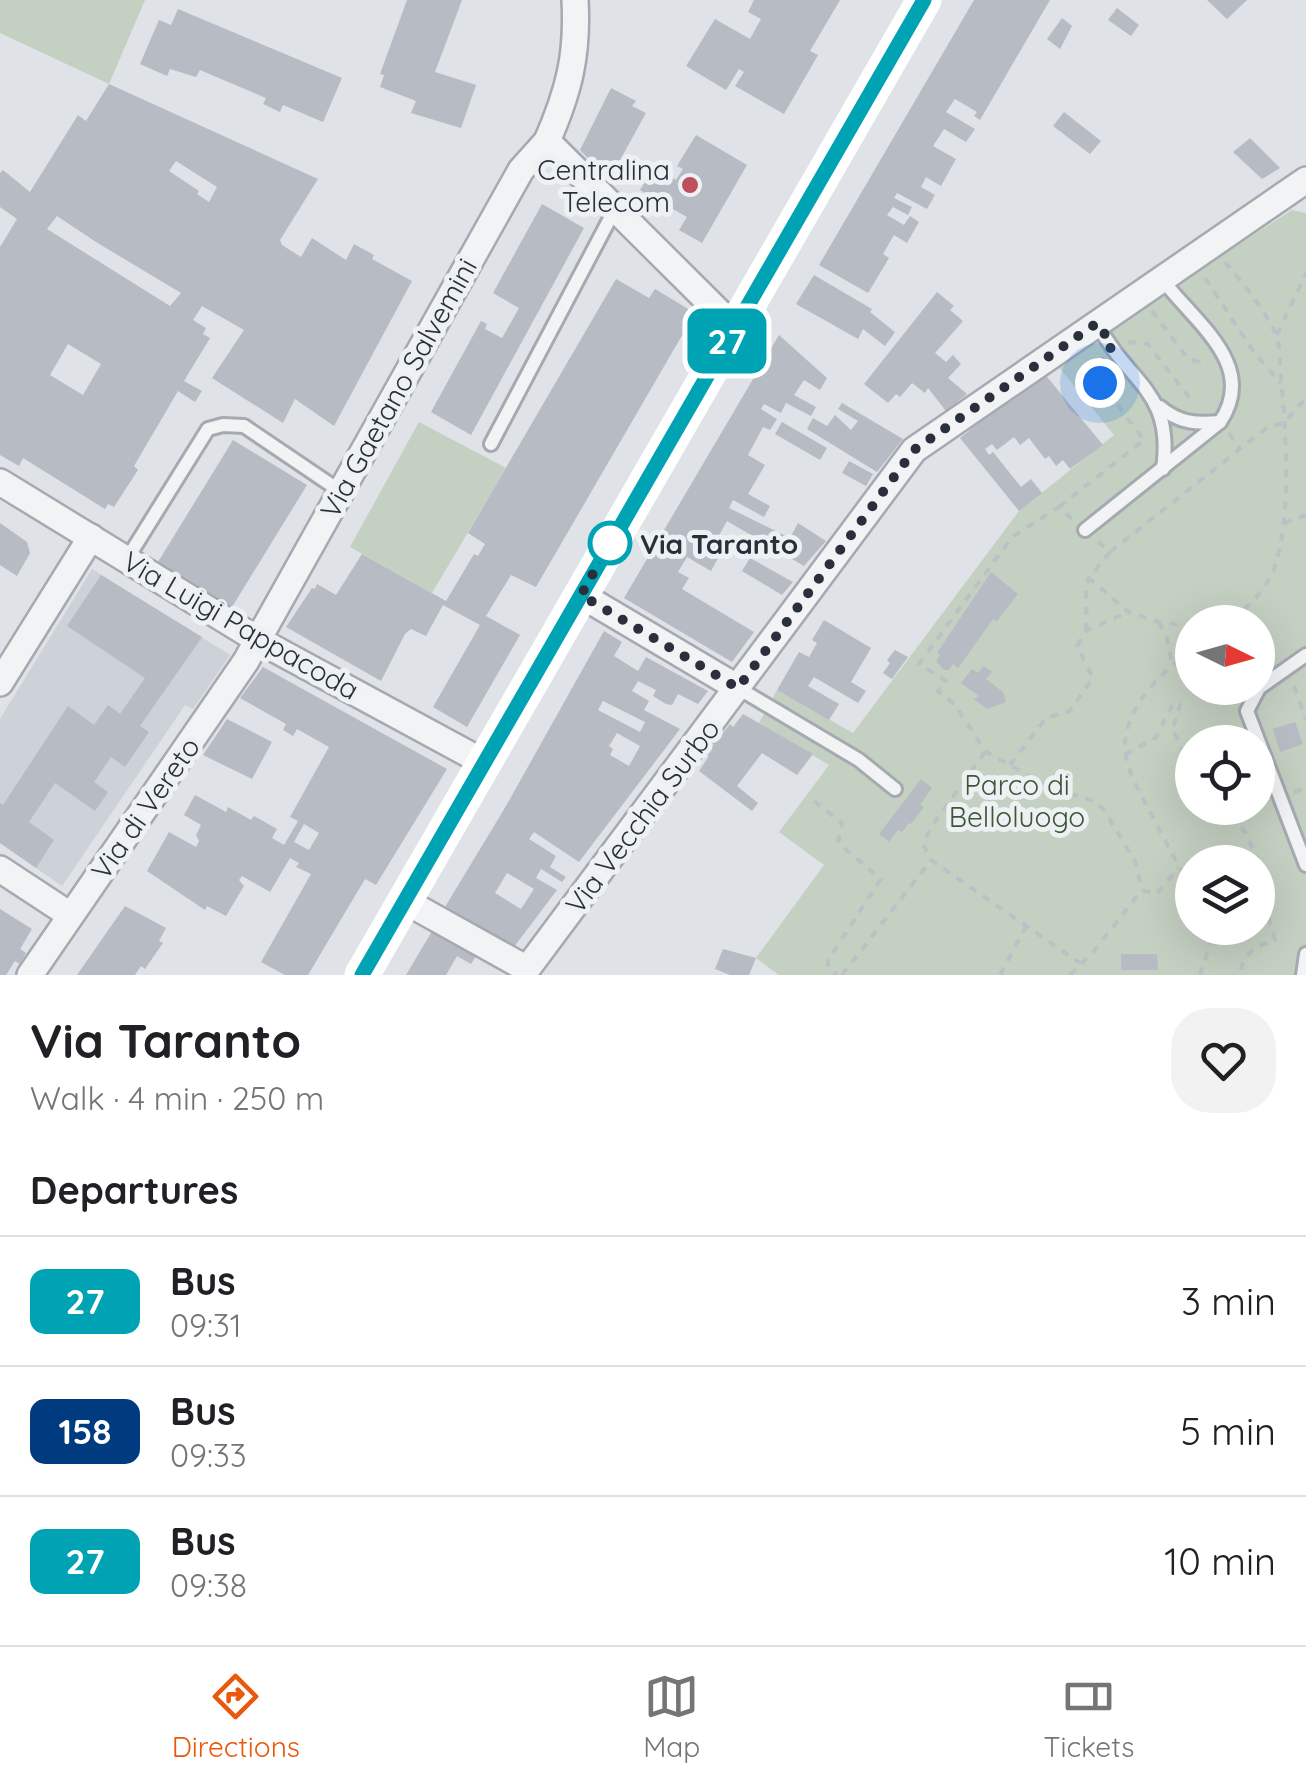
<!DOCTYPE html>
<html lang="en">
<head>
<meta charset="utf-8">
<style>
	body { margin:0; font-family:Quicksand,sans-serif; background:#f2f2f2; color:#202124; height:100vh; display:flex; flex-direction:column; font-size:38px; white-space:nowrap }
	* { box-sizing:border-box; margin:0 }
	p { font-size:32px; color:#757577 }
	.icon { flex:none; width:55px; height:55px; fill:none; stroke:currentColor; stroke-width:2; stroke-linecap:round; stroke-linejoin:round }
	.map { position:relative; height:975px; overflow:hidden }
	.panel { display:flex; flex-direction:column; background:#fff; flex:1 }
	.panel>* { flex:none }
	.badge { padding:0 20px; border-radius:15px; font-size:35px; line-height:65px }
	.needle { width:65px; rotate:95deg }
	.buttons { position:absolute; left:1175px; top:605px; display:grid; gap:20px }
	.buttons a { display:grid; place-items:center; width:100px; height:100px; border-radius:50%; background:#fff; box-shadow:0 10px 40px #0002; font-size:50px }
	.you { position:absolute; width:50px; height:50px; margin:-25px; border:8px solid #fff; border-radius:50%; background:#1a73e8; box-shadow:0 0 0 15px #1a73e833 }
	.map>.badge { position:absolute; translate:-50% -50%; box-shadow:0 0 0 5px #fff }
	h2 { padding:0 30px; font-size:38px; line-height:90px }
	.round { display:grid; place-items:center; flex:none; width:105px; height:105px; border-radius:40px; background:#f2f2f2 }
	.overview { display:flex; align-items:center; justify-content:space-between; height:170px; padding:0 30px }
	h1 { font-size:48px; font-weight:700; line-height:75px }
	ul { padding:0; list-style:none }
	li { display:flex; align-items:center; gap:30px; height:130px; padding:0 30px; border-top:2px solid #e0e0e0 }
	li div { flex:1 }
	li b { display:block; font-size:38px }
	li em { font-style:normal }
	li .badge { min-width:110px; font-weight:700; text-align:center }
	.dock { display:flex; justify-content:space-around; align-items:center; height:140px; border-top:2px solid #e0e0e0; background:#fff; font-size:28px; color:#757577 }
	.dock a { display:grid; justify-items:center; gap:5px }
	.dock .active { color:#ea580c }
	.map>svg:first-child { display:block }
</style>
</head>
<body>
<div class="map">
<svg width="1306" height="975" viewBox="0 0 1306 975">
	<rect width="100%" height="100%" fill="#dfe2e7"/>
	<!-- built -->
	<path fill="#cdd1d8" d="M92 569 230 655 193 709 185 705 62 886 0 843V719Z"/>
	<!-- green -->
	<g fill="#c4d0c1" fill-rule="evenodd">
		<path d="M0 0H145L109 84 0 33Z"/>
		<path d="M1292 210 1306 213V975H779L756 958 824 865 779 832 829 765 759 723 777 690 853 733 1019 511 1114 435 1058 366 1102 333ZM1192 622H1258V688H1192ZM1192 742H1258V808H1192ZM1192 862H1258V928H1192Z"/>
		<path d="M419 422 506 468 432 593 350 547Z"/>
	</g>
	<!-- building -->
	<g fill="#b7bbc3" fill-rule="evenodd">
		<path d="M407 0H462L435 72 476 85 461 128 411 113 416 101 380 87 384 75 380 74Z"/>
		<path d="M754 0H840L810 51 818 55 784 114 735 86 744 72 739 69 726 90 686 66 715 19 750 39 761 19 748 12Z"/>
		<path d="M974 0H1050L980 120 974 116 977 112 955 99 946 112 975 129 966 142 944 129 933 146 956 159 941 186 926 177 921 187 935 195 927 209 897 193 894 198 912 207 908 215 893 207 887 215 904 225 910 216 919 222 907 243 894 235 883 254 889 258 868 293 819 265Z"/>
		<path d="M1207 0H1247L1227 19Z"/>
		<path d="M1117 8 1139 25 1131 36 1108 20Z"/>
		<path d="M178 9 342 78 323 122 283 105 280 112 263 104 266 98 200 70 196 77 170 69 167 76 140 64 159 20 171 25Z"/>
		<path d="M1062 18 1072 26 1060 49 1047 39Z"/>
		<path d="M109 84 318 179 280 240 282 245 301 257 312 238 346 260 354 244 374 255 372 259 412 281 334 426 295 399 283 423 212 378 244 330 202 306 193 320 206 328 203 334 210 338 184 381 202 391 195 402 178 391 134 466 138 470 114 507 108 504 105 509 23 458 19 466 0 455V247L17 219 0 207V173L3 170 30 192 78 115 86 121ZM176 161 217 187 209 202 197 194 199 191 169 171ZM57 216 96 242 181 293 170 306 47 229ZM68 344 101 364 83 395 50 375Z"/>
		<path d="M611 88 636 101 632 106 646 113 609 180 580 150Z"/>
		<path d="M1064 112 1101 141 1090 154 1053 126Z"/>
		<path d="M696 135 747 165 702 243 679 230 687 217 640 190 654 167 676 180 683 169 677 166Z"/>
		<path d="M1250 138 1280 168 1262 179 1233 152Z"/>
		<path d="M542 204 584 228 471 435 431 412 481 321 487 324 485 329 502 338 519 308 493 293Z"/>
		<path d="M814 275 872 309 870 312 895 332 885 346 863 329 858 339 796 304Z"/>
		<path d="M616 279 649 298 655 289 695 313 536 587 511 575 486 616 520 635 467 727 433 707 480 625 443 605 426 636 411 629 405 634 381 681 286 627 312 588 315 589 317 584 336 595 362 554 446 601 474 554 478 556 485 544 468 533Z"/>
		<path d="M937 292 954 306 950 310 963 321 935 353 946 362 953 355 961 364 948 378 967 394 946 411 928 388 925 393 912 383 900 397 896 394 888 403 864 384Z"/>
		<path d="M779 335 827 378 820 390 804 380 794 395 816 407 811 416 786 403 781 413 764 404 761 409 777 419 770 430 763 427 748 455 765 465 748 494 770 506 764 517 733 500 729 508 790 538 798 523 826 541 804 566 727 521 717 539 726 544 711 571 687 557 678 572 689 578 682 589 754 632 732 662 624 598Z"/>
		<path d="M1043 372 1103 445 1070 469 1063 460 1056 466 1049 456 1045 459 1029 438 1020 445 1014 437 997 450 992 444 985 449 989 455 993 452 1021 487 1031 479 1042 493 1019 511 960 438Z"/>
		<path d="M842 403 903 439 877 472 807 429 813 418 827 426 835 415 851 430 858 421 838 409Z"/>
		<path d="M782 422 827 448 820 460 775 434Z"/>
		<path d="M233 440 307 485 232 607 158 562Z"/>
		<path d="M849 461 873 474 866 486 842 473Z"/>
		<path d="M0 523 27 542 30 553 17 576 0 565Z"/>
		<path d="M750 558 793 582 782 595 742 571Z"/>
		<path d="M991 572 1018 594 997 621 993 619 958 668 953 664 949 670H944L936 661 940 655 937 653Z"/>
		<path d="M101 575 202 637 140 726 149 732 125 767 111 757 94 782 108 792 95 811 55 783 29 822 54 840 36 868 0 843V803L3 805 68 706 94 725 108 705 120 714 145 678 67 626Z"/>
		<path d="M824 620 871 648 851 682 866 691 858 703 814 677 808 686 839 704 829 720 777 690 799 652 809 657 817 643 812 640Z"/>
		<path d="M604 631 622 642 614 656 638 671 646 657 708 691 698 704 678 694 672 705 666 704 653 696 656 690 638 681 632 691 649 701 644 710 680 729 579 862 534 832 529 839 556 856 550 867 566 877 562 882 541 869 536 878 557 890 514 947 445 907 506 806ZM603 701 645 722 640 732 598 710ZM617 733 640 746 629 766 610 755 613 749 609 746ZM507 873 534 889 521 909 495 893Z"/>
		<path d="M895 650 908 657 892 679 883 673 890 663 887 660Z"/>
		<path d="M984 666 992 672 986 679 1003 692 1006 702 987 709 974 699 979 696 961 683 972 669 978 673Z"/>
		<path d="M263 667 447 769 376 885 365 879 308 975H285L261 962 311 874 296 867 299 863 290 858 270 892 242 876 239 880 244 886 226 916 207 906 205 910 147 871 169 832 196 847 199 841 196 835 201 825 184 815 195 795 226 812 228 807 251 820 254 816 277 829 272 838 284 845 298 821 290 817 329 747 297 729 293 736 283 730 286 724 240 698ZM304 824 319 833 309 850 294 842Z"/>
		<path d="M743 714 813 754 797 775 762 753 737 786 758 803 752 811 699 771 709 756 706 754 730 724 733 727Z"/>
		<path d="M227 719 272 742 252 779 203 755Z"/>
		<path d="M1295 722 1303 744 1280 752 1273 729Z"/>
		<path d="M921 779 932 788 920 805 924 807 911 824 909 823 902 832 898 830 889 842 879 834Z"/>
		<path d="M125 906 166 928 159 941 163 943 145 969 141 966 135 975H77Z"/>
		<path d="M0 909 32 929 20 949 26 953 20 964 15 961 6 975H0Z"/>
		<path d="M434 928 478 953 471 964 457 956 446 975H406Z"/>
		<path d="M723 949 756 958 749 975H730L715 969Z"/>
		<path d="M1121 954H1157L1158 970H1121Z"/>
	</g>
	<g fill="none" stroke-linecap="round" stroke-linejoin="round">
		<defs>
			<g id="service">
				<path d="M1097 323C1128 384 1174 390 1163 469"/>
				<path d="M1160 407C1179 423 1196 424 1220 422"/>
				<path d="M491 444 615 209"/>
				<path d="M1085 530 1220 422C1259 365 1194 322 1162 279"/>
				<path d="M127 559 208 429 223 425 244 426 340 491"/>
				<path d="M1306 655 1259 688 1247 711 1306 865"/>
				<path d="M738 688 859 760 895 789"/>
				<path d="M1303 975 1306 954"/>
			</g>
			<g id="minor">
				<path d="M575 0C578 55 569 91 547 141L734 327"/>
				<path d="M0 482 258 640 485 763"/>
				<path d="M581 595 738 688"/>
				<path d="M0 683 91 537"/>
				<path d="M0 869 70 915"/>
				<path d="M405 901 527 969 914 450 1306 180"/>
				<path d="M30 975 246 661 521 170 547 141"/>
			</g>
		</defs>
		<!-- service casing -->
		<use href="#service" stroke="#a5a9b0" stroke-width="18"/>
		<!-- minor casing -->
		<use href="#minor" stroke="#a5a9b0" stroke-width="30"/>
		<!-- path -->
		<g stroke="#bdc0c5" stroke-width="4" stroke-dasharray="8 8" stroke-linecap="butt">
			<path d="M1225 262C1243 284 1262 306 1275 332 1281 344 1279 363 1281 377 1286 432 1292 518 1274 569 1265 592 1247 607 1230 622"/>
			<path d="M1205 278 1253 351 1281 384"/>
			<path d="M1152 311 1188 359 1208 364"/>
			<path d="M1277 335 1306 273"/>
			<path d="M1128 342 1148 344 1194 404"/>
			<path d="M1229 433 1240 448"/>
			<path d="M1059 507 1144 440 1101 383 1102 364"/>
			<path d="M1072 519 1059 507 1012 537 919 664 946 681 938 691 955 705 985 751 1048 787 1094 801 1104 810 1135 861 1142 890"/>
			<path d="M1284 523 1306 515"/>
			<path d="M1098 542 1110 552 1089 578 1128 612 1159 622 1192 627"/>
			<path d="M1110 552 1269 426 1284 423 1306 398"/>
			<path d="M1159 622 1167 638 1172 665"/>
			<path d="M1086 631C1088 614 1083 592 1089 578"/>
			<path d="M1192 650C1161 672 1118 713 1126 756 1129 776 1141 794 1150 812 1164 838 1176 863 1192 886"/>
			<path d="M1294 686 1306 720"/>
			<path d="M985 752 932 826 923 844 931 860 1080 963"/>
			<path d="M1125 755 1156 737 1174 702 1180 705 1172 731 1179 740 1192 782"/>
			<path d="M1010 765 1046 718 1070 711 1093 678 1077 646 1086 631 1128 612"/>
			<path d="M1294 792 1306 788"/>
			<path d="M814 801 842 823 838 843 881 879 828 960V968L837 975"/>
			<path d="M1216 808 1236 821 1245 832 1262 869V895L1275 940C1257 945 1242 954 1240 975"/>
			<path d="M1212 938 1221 928"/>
			<path d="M842 975 931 860"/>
			<path d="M1000 975 1026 926"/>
			<path d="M1070 975 1093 952 1142 890 1156 894 1179 868"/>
			<path d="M1200 975 1212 938 1208 928"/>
		</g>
		<!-- service -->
		<use href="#service" stroke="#f1f3f5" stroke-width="12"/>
		<!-- minor -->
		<use href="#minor" stroke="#f1f3f5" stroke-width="25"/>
		<!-- secondary -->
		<path stroke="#fff" stroke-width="35" d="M362 975 924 0"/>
	</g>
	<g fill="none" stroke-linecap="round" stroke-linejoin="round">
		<defs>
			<path id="line" d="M362 975 924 0"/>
		</defs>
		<!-- line casing -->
		<use href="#line" stroke="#fff" stroke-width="22"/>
		<!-- line -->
		<use href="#line" stroke="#00a3b4" stroke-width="15"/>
		<!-- walk -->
		<path stroke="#29303c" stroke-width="10" stroke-dasharray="0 18" d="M610 543 581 595 738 688 914 450 1097 323 1113 346 1104 353 1100 383"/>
	</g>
	<!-- markers -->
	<circle fill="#c04f5e" stroke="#eef1f4" stroke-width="4" cx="690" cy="185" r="10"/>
	<circle fill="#fff" stroke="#00a3b4" stroke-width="5" cx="610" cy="543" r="20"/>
	<g text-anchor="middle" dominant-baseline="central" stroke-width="10" stroke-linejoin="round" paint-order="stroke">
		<!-- poi labels -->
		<g font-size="28" fill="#29303c" stroke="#eef1f4" text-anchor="end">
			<text x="670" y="169">Centralina<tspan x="670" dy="32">Telecom</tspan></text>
		</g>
		<!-- street labels -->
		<g font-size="28" fill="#29303c" stroke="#eef1f4">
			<text transform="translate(398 388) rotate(-61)">Via Gaetano Salvemini</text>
			<text transform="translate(241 625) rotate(30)">Via Luigi Pappacoda</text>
			<text transform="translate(145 808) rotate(-55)">Via di Vereto</text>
			<text transform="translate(642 816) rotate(-53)">Via Vecchia Surbo</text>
		</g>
		<!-- stop labels -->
		<g font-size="28" font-weight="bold" fill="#29303c" stroke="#eef1f4" text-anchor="start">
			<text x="640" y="543">Via Taranto</text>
		</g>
		<!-- park labels -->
		<g font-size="28" fill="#3d5638" stroke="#eef1f4">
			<text x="1017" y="784">Parco di<tspan x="1017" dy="32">Belloluogo</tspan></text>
		</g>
	</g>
</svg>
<div class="buttons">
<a><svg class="needle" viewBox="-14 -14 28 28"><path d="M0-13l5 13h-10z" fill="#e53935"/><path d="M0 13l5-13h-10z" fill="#757577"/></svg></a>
<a><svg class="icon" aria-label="locate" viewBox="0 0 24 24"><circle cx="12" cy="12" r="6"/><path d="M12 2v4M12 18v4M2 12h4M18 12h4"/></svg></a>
<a><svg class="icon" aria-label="layers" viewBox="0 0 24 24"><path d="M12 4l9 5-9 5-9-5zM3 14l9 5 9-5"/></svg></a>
</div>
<div class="you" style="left:1100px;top:383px"></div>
<b class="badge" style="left:727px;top:341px;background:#00a3b4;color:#fff">27</b>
</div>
<section class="panel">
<div class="overview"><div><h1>Via Taranto</h1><p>Walk · 4 min · 250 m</p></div><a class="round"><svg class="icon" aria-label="heart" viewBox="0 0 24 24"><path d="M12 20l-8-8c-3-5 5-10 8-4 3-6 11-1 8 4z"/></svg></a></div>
<h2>Departures</h2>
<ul>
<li><span class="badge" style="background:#00a3b4;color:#fff">27</span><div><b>Bus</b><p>09:31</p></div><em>3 min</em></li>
<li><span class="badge" style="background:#003b80;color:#fff">158</span><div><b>Bus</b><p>09:33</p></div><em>5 min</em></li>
<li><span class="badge" style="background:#00a3b4;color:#fff">27</span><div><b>Bus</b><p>09:38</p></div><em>10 min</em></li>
</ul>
</section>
<nav class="dock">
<a class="active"><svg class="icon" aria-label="directions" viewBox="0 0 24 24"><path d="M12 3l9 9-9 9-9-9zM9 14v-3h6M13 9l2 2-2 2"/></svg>Directions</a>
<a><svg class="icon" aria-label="map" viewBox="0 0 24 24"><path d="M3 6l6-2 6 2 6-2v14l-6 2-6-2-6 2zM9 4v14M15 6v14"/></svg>Map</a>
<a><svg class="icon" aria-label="tickets" viewBox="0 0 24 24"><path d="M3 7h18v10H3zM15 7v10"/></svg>Tickets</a>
</nav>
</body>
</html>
